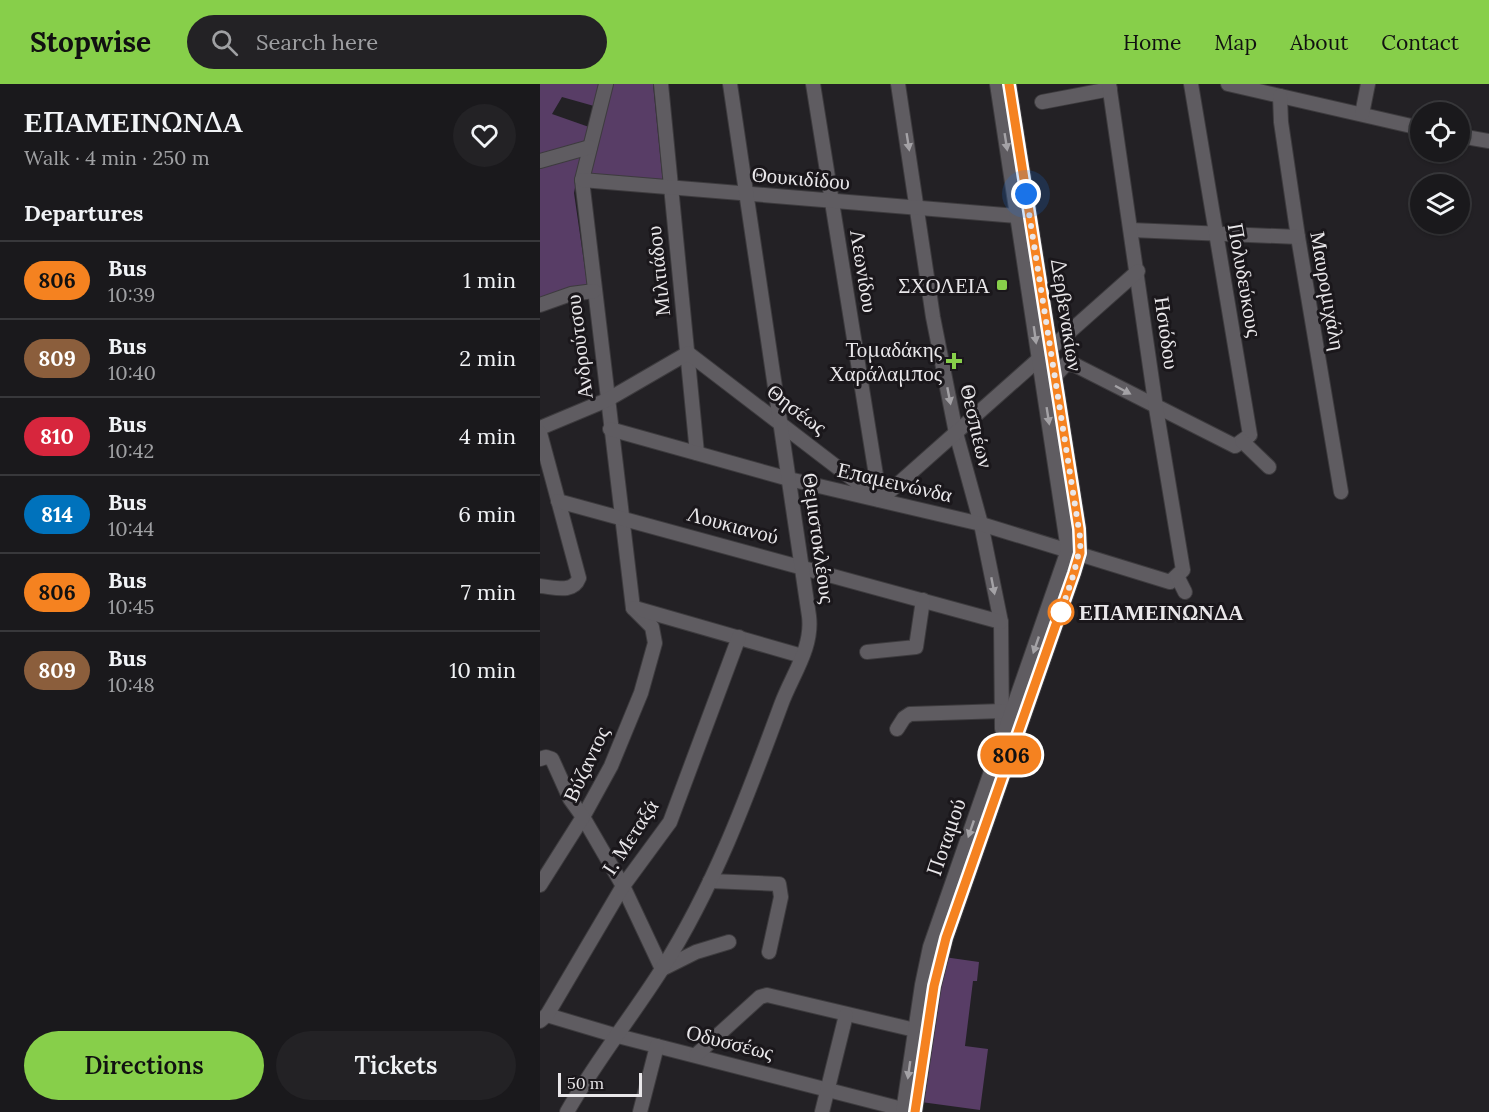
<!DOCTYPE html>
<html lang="en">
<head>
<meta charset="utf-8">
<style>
	body { margin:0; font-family:Lora,serif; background:#232225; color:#f1f3f6; height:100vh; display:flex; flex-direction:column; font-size:22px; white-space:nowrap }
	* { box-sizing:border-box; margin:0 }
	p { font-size:20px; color:#9fa0a3 }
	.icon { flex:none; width:33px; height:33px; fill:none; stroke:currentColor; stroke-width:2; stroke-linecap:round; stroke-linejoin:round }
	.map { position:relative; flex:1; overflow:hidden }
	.side { display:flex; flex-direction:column; background:#1a191c; width:540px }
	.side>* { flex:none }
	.badge { padding:0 12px; border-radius:20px; font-size:21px; line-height:39px }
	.fabs { position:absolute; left:870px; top:18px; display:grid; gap:12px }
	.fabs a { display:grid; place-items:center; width:60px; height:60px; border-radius:50%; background:#1a191c; box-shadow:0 2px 4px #0004,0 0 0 2px #38383b; font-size:30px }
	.scale { position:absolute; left:18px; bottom:15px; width:84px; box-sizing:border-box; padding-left:6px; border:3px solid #e9e7ea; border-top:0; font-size:16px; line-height:21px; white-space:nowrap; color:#e9e7ea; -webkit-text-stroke:4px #1a171b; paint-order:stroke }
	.you { position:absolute; width:30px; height:30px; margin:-15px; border:4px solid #fff; border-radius:50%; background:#1a73e8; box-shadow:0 0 0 9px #1a73e833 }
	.map>.badge { position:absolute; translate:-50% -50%; box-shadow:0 0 0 3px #fff }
	h2 { padding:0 24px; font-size:22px; line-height:54px }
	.round { display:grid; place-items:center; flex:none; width:63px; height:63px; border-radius:32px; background:#232225 }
	.head { display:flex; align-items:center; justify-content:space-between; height:102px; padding:0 24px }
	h1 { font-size:28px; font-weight:600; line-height:45px }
	.cta { display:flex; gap:12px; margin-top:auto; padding:12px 24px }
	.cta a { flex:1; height:69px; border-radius:36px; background:#87cf4a; color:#111; font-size:24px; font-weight:600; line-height:69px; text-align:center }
	.cta a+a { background:#232225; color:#f1f3f6 }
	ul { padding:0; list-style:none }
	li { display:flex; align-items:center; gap:18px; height:78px; padding:0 24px; border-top:2px solid #38383b }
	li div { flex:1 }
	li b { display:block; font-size:22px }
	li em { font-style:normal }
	li .badge { min-width:66px; font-weight:700; text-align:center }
	header { display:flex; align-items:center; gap:36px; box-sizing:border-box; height:84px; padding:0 30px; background:#87cf4a; color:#111 }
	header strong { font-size:28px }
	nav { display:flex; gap:33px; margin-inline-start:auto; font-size:21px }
	.search { width:420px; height:54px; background:#232225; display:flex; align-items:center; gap:15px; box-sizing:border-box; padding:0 21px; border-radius:33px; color:#9fa0a3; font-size:22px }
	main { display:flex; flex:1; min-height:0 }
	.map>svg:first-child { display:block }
</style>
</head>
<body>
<header>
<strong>Stopwise</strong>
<div class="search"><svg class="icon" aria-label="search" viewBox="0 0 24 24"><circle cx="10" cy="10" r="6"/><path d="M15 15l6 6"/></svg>Search here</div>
<nav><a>Home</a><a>Map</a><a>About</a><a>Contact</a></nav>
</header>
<main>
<section class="side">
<div class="head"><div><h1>ΕΠΑΜΕΙΝΩΝΔΑ</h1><p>Walk · 4 min · 250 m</p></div><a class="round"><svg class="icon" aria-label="heart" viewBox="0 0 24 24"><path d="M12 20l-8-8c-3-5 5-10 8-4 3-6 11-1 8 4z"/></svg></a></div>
<h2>Departures</h2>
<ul>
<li><span class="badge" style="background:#f58220;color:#111">806</span><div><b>Bus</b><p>10:39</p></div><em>1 min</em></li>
<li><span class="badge" style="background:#8b5e3c;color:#fff">809</span><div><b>Bus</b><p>10:40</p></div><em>2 min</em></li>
<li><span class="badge" style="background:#d7263d;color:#fff">810</span><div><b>Bus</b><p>10:42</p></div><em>4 min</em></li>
<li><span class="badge" style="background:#0072bc;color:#fff">814</span><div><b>Bus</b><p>10:44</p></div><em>6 min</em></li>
<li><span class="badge" style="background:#f58220;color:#111">806</span><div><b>Bus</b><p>10:45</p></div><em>7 min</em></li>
<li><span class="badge" style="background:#8b5e3c;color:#fff">809</span><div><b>Bus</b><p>10:48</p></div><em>10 min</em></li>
</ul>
<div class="cta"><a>Directions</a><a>Tickets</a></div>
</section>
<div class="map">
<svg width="949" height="1028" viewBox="0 0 949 1028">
	<rect width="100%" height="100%" fill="#232125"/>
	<!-- green -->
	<g fill="#583d66">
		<path d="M0 0H60L54 22 22 13 12 30 49 43 45 58 0 75Z"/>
		<path d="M69 0H113L123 100 47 92Z"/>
		<path d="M41 71 34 109 48 206 0 222V82Z"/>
		<path d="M404 873 439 878 437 897H433L425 962 448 965 440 1026 381 1018Z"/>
	</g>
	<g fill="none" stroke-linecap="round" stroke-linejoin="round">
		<defs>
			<g id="minor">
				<path d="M66 0 42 96 93 524"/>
				<path d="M121 0 157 369"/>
				<path d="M273 0 340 416"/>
				<path d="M358 0 393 233 416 349 441 440 461 538 462 645"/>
				<path d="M688 0 880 44"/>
				<path d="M740 12 741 38 758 153 801 408"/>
				<path d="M502 18 570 5"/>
				<path d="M822 30 828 0"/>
				<path d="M920 52 949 57"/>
				<path d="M0 77 50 63"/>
				<path d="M42 96 477 132"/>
				<path d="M591 146 758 153"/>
				<path d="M0 221 31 210 54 207"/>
				<path d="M515 292 526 280 535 281 695 362 710 351 651 0"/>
				<path d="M0 344 67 316 148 269 336 413"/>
				<path d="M70 345 249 395 441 440 630 498 643 486 616 324 569 0"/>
				<path d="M0 349 39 494C33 510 14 503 0 502"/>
				<path d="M702 357 729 383"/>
				<path d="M340 416 598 187"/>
				<path d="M18 417 461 538"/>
				<path d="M637 492 645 508"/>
				<path d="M93 524 112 543 115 559 101 609 71 682 43 733 83 802 122 885"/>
				<path d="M95 524 262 572"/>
				<path d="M327 568 376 563 383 516"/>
				<path d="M357 645 364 634 370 630 463 627"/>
				<path d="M0 675 6 673 12 675 30 715 43 733 0 801"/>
				<path d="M170 797 239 800 241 813 229 868"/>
				<path d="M122 885 156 868 189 858"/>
				<path d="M7 931 74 951 370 1027"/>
				<path d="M0 937 7 931 83 802 130 738 199 553"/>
				<path d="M156 971 220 913 227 911 375 946"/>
				<path d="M27 1028C55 978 91 934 122 885 175 801 207 713 241 621 252 591 273 564 269 532L190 0"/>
				<path d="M100 1028 117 962"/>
				<path d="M282 1028 306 931"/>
				<path d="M363 1028 382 901 390 863 528 466 457 0"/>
				<path d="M375 1028 394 901 406 854 534 489 540 469 539 445 469 0"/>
			</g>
		</defs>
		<!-- minor casing -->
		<use href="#minor" stroke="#3d3b3e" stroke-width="16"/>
		<!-- minor -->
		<use href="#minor" stroke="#5f5c61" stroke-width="14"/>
	</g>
	<!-- one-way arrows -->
	<defs><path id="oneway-solid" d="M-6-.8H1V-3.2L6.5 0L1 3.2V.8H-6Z" transform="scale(1.5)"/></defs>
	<g fill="#a4a2a6">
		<use href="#oneway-solid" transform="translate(368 58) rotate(81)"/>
		<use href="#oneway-solid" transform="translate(466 58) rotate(81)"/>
		<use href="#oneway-solid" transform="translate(495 251) rotate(82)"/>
		<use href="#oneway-solid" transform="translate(583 306) rotate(28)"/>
		<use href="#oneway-solid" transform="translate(409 312) rotate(79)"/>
		<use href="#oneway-solid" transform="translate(508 332) rotate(81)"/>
		<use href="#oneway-solid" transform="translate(453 502) rotate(79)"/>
		<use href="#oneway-solid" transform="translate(496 561) rotate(109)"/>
		<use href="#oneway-solid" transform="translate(431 745) rotate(109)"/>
		<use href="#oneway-solid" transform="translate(369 986) rotate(98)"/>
	</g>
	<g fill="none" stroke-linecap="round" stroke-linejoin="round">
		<defs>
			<path id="line" d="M375 1028 394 902 406 854 534 489 540 469 539 445 469 0"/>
		</defs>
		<!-- line casing -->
		<use href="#line" stroke="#fff" stroke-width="14"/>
		<!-- line -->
		<use href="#line" stroke="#f58220" stroke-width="9"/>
		<!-- walk -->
		<path stroke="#e9e7ea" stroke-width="6" stroke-dasharray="0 10.8" d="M486 110 541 459 534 489 521 528"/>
	</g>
	<!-- markers -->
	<g fill="#87cf4a" stroke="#1a171b" stroke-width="2">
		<rect x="456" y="195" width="12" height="12" rx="3"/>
		<path d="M411 268h6v6h6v6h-6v6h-6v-6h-6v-6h6z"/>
	</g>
	<circle fill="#fff" stroke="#f58220" stroke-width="3" cx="521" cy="528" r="12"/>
	<g text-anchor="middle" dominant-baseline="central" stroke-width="6" stroke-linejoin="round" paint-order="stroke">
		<!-- street labels -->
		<g font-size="21" fill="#e9e7ea" stroke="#1a171b">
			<text transform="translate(261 94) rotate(5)">Θουκιδίδου</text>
			<text transform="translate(118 187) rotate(-96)">Μιλτιάδου</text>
			<text transform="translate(324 187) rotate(81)">Λεωνίδου</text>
			<text transform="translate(705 196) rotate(80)">Πολυδεύκους</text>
			<text transform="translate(788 207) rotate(80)">Μαυρομιχάλη</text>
			<text transform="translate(527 231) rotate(81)">Δερβενακίων</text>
			<text transform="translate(627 249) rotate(82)">Ησιόδου</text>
			<text transform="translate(39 263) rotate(-97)">Ανδρούτσου</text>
			<text transform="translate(257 325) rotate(37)">Θησέως</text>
			<text transform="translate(437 342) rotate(77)">Θεσπιέων</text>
			<text transform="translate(355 398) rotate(13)">Επαμεινώνδα</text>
			<text transform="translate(193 441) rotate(15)">Λουκιανού</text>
			<text transform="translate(279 454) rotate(82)">Θεμιστοκλέους</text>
			<text transform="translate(46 680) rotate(-65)">Βύζαντος</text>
			<text transform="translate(90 753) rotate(-57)">Ι. Μεταξά</text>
			<text transform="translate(406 753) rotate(-71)">Ποταμού</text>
			<text transform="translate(190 958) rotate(14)">Οδυσσέως</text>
		</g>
		<!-- poi labels -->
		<g font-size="21" fill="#e9e7ea" stroke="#1a171b" text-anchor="end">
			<text x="450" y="201">ΣΧΟΛΕΙΑ</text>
			<text x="402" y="265">Τομαδάκης<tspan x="402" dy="24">Χαράλαμπος</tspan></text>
		</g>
		<!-- stop labels -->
		<g font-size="21" font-weight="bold" fill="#e9e7ea" stroke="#1a171b" text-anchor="start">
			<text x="539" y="528">ΕΠΑΜΕΙΝΩΝΔΑ</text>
		</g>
	</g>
</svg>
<div class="fabs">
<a><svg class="icon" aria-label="locate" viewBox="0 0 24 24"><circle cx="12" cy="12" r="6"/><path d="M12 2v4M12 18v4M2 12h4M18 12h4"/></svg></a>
<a><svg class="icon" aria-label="layers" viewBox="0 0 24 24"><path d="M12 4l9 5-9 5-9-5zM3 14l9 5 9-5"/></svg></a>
</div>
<div class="scale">50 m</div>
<div class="you" style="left:486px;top:110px"></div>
<b class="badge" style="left:471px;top:671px;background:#f58220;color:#111">806</b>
</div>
</main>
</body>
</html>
